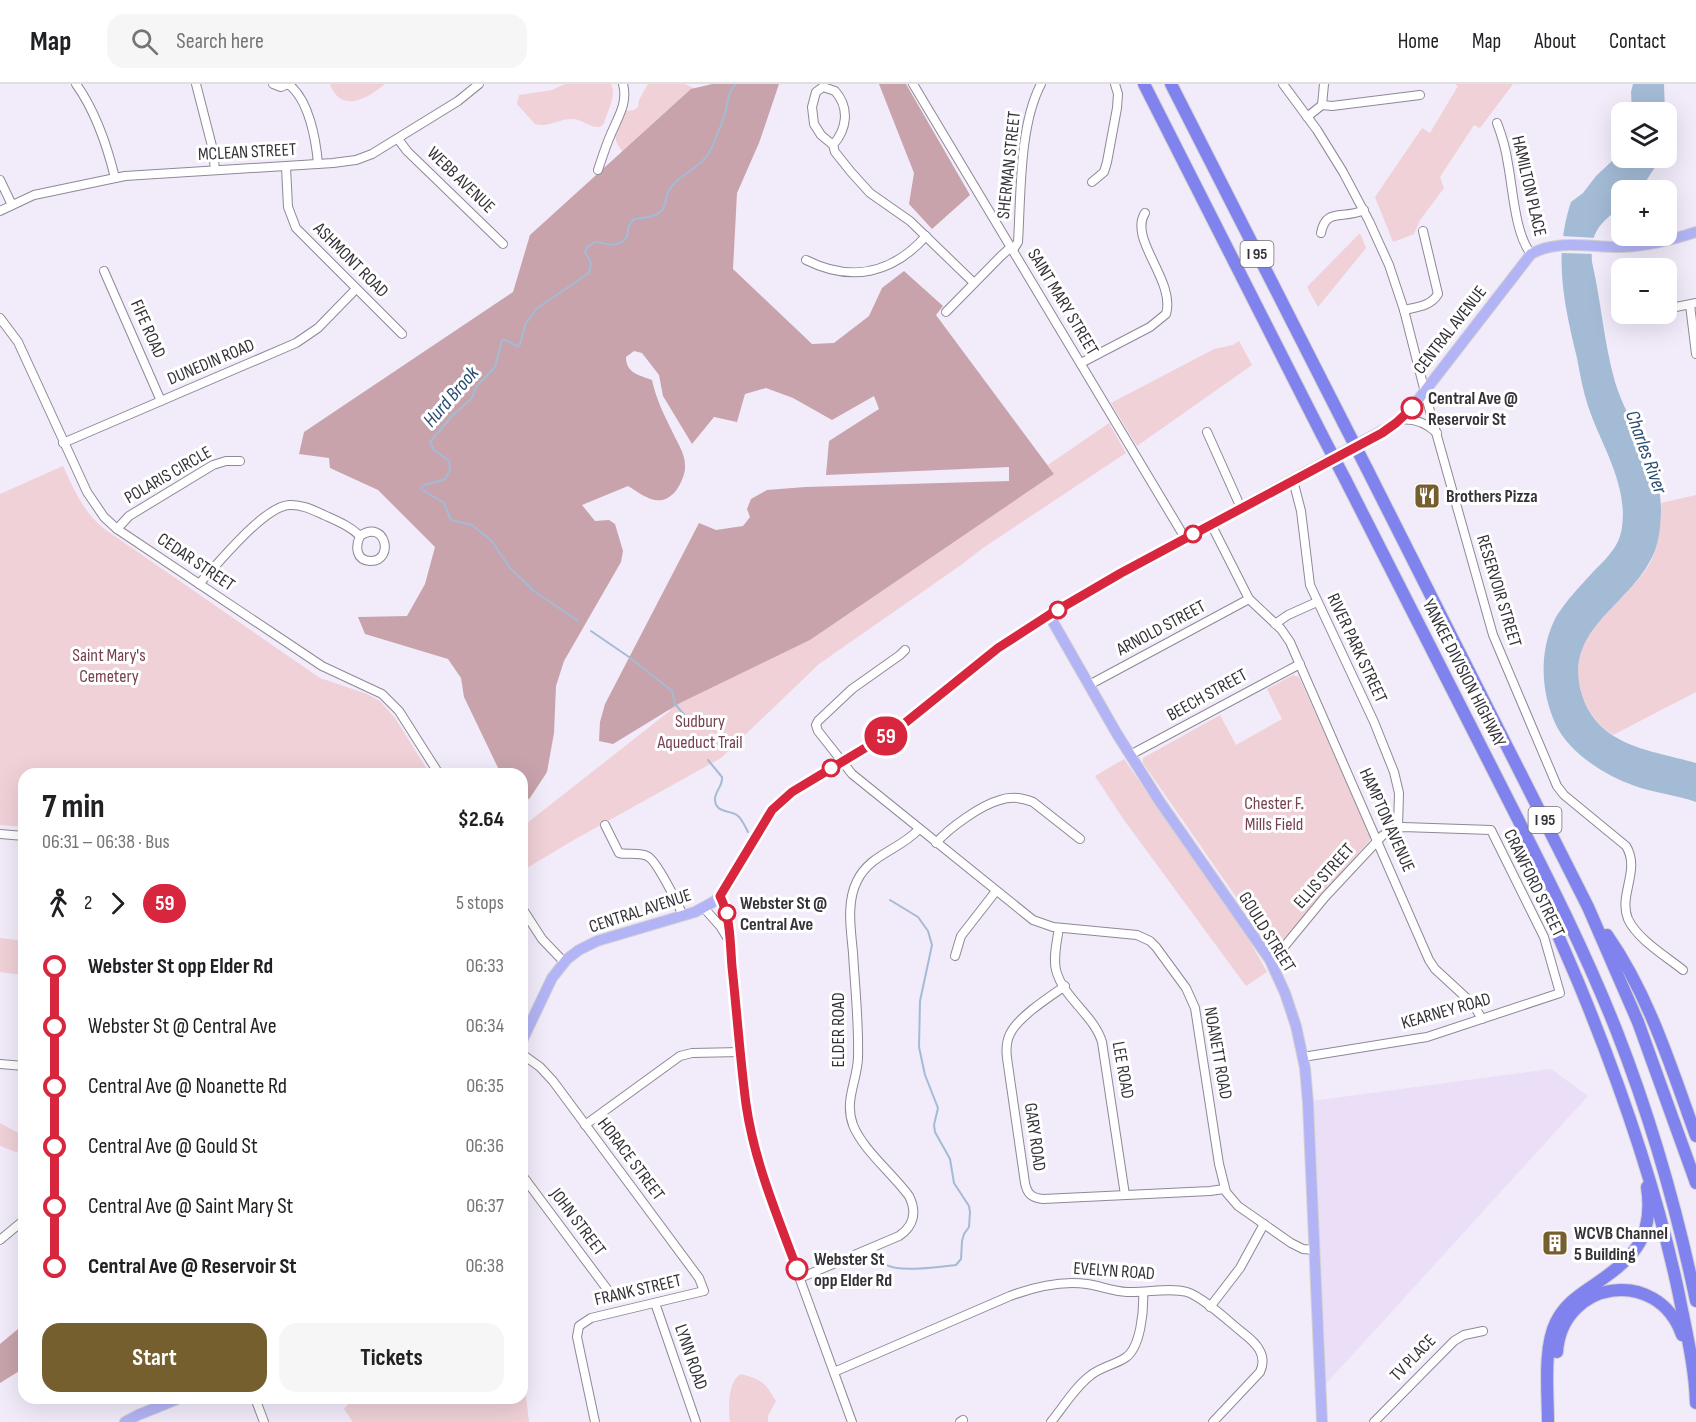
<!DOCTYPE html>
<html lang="en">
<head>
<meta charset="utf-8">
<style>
	body { margin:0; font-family:"Sofia Sans Condensed",sans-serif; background:#f6f6f6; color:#202124; height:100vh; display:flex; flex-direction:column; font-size:22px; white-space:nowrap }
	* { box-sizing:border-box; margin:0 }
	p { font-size:20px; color:#757577 }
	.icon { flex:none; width:33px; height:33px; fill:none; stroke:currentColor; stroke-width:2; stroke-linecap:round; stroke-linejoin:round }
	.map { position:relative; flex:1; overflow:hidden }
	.side { position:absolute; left:18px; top:684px; width:510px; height:636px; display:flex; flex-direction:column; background:#fff; border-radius:18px; box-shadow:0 6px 24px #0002 }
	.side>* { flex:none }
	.badge { padding:0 12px; border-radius:20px; font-size:21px; line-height:39px }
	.controls { position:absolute; left:1611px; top:18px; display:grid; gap:12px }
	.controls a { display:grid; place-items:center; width:66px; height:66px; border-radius:12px; background:#fff; box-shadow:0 6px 24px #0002; font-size:30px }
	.map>.badge { position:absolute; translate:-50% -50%; box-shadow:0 0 0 3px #fff }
	.legs { display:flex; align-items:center; gap:9px; height:66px; padding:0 24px; font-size:20px }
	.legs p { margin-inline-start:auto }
	.head { display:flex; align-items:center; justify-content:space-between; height:102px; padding:0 24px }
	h1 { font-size:33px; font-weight:700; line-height:45px }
	.action { display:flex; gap:12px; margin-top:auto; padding:12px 24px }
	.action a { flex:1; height:69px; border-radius:18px; background:#755f2f; color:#fff; font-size:24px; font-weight:700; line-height:69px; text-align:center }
	.action a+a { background:#f6f6f6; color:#202124 }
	ul { padding:0 24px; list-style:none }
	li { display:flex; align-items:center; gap:21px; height:60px; font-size:22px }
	li i { display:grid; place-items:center; width:9px; height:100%; margin:0 8px; background:currentColor }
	li i::after { content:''; width:15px; height:15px; margin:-8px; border:4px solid; border-radius:50%; background:#fff }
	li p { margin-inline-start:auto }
	li:first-child i { background:linear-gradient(#0000 50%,currentColor 0) }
	li:last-child i { background:linear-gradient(currentColor 50%,#0000 0) }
	header { display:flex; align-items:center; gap:36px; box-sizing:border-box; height:84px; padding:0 30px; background:#fff; border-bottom:2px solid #e0e0e0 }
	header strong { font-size:28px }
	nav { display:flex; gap:33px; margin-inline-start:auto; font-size:21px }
	.search { width:420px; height:54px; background:#f6f6f6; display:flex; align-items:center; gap:15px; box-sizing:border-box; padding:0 21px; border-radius:18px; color:#757577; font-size:22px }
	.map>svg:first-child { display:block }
</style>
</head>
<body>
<header>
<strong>Map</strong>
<div class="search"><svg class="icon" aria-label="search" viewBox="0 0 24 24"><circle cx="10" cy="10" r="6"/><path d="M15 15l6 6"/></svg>Search here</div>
<nav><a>Home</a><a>Map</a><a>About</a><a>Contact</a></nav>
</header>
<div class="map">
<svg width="1696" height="1338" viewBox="0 0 1696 1338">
	<rect width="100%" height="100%" fill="#f2ebfa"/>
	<!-- built -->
	<path fill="#eadff6" d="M1551 985 1588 1012 1324 1302 1312 1017Z"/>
	<!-- green -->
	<g fill="#f0d1d8">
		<path d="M330 0H385C367 15 341 30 330 0Z"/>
		<path d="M565 0H611C617 11 607 28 604 40L600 43C590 44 584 36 573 35 559 34 550 44 535 40L517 20 519 11 552 6Z"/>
		<path d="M648 0H685L696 5 629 73C611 60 611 43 626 27L634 26 638 23 639 16Z"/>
		<path d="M1455 0H1513L1480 44 1474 41 1440 93 1444 104 1420 136 1414 150 1393 158 1375 113 1422 44 1430 49 1458 2Z"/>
		<path d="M1360 149 1366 164 1318 223 1307 203Z"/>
		<path d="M1239 257 1252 281 1137 362 1111 319 1214 265 1233 261Z"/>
		<path d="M1109 339 1126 369 983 464 961 481 819 580 721 674 572 757 522 787V743L671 626 666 625 810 556 1054 390 1048 381Z"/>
		<path d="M63 382C74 406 83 427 103 444L320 594 367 610 380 617 395 634 430 690H24V743L0 741V410Z"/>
		<path d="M1696 411V608L1613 651C1597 641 1586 625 1581 607 1562 550 1628 520 1651 477 1659 460 1662 437 1661 419Z"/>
		<path d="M1293 591 1299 593 1370 751V756L1279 860 1273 862 1268 859 1143 679V674L1220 631 1236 661 1282 635 1267 605Z"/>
		<path d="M1124 675 1248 854 1267 888 1246 902 1124 736 1095 692Z"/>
		<path d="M0 854 24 857V891L0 888Z"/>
		<path d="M0 1039 24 1052 23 1065 16 1068 0 1062Z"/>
		<path d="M522 1278 529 1338H353L344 1325 353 1314H522Z"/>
		<path d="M741 1290C762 1296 765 1298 776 1317L768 1332V1338H730C728 1324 728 1297 741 1290Z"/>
	</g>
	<!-- forest -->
	<g fill="#c8a3ac">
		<path d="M712 0H779L759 59 737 109 733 185 812 260 834 259 869 232 882 204 904 187 943 222 936 231 1054 390 810 556 680 619 613 660 599 657 600 638 605 620 699 439 716 446 743 442 750 433 747 425 751 415 767 406 805 403 1009 397V383L826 391 829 357 879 325 874 312 832 336 793 314 766 304 745 310 737 338 714 333 692 360 663 312 659 291 642 269 634 267 626 273C626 289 639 291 652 296 656 315 664 331 673 349 678 360 686 371 685 384 685 391 679 404 674 409 658 425 643 411 628 402L582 421 595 437 609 436 615 440 623 467 621 478 564 577 556 602 554 649 547 688 530 714 522 720V690H501L464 613 461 594 448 575 365 550 358 533 407 532 425 500 435 463 378 406 330 384 329 374 299 370 304 348 513 208 530 151 691 5Z"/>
		<path d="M879 0H906L970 111 932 145 909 120 914 89Z"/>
		<path d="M24 1240V1284L0 1299V1260Z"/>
	</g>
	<!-- water -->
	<g fill="#a4bbd6">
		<path d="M1633 0H1664L1665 28H1632L1631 8Z"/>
		<path d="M1621 64 1622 74H1661L1640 106H1622L1621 123C1599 140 1590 148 1592 178 1601 217 1604 259 1615 298 1628 341 1661 378 1661 425 1661 442 1659 462 1650 477 1625 524 1562 548 1582 611 1599 663 1651 666 1696 679V718C1676 711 1655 709 1635 702 1604 691 1569 669 1555 639 1541 607 1539 569 1554 537 1562 521 1581 501 1593 488 1606 475 1620 462 1622 443 1628 400 1601 361 1588 322 1583 307 1580 290 1577 274 1564 221 1553 171 1571 118L1583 109 1596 92 1613 76Z"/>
	</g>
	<!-- pier -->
	<path fill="#f2ebfa" d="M1562 152 1596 154 1594 170 1561 169Z"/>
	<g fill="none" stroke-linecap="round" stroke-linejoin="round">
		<!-- stream -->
		<g stroke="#a4bbd6" stroke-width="2">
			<path d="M578 537 534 507 511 485 491 456 472 441 451 436 444 419 421 405 422 402 445 395 450 386 449 377 434 366 430 358 452 332 472 314 476 303 495 283 502 256H505L517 262 520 261 525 241 536 225 589 189 591 179 585 168 587 163 595 158C610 159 615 166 627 153L629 141 634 135C648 133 663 134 666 116 667 111 667 108 671 103 682 89 703 83 711 65 716 54 721 42 725 30 728 19 727 8 736 0"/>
			<path d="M591 547 629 573 672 607 675 620 692 640"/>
			<path d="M708 676 722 693C723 702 715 707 715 715 715 729 729 726 737 731 742 735 745 742 748 748"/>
			<path d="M885 1180C897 1189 939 1183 956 1181L961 1175 962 1157 964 1150 969 1143 970 1128 969 1122 954 1099 950 1075 935 1048 934 1041 938 1024 925 991 919 963 920 917 932 861 928 847 918 833 890 816"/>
		</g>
		<defs>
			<g id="minor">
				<path d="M76 0C96 28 107 61 115 94"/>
				<path d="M196 0 213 66 215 86"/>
				<path d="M273 0 281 3 288 0"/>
				<path d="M288 0C309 15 316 56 318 80"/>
				<path d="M913 0 1185 454"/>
				<path d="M1283 0 1317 46 1343 88 1369 137 1389 181 1404 226 1428 320 1493 551 1557 702 1564 711 1626 762C1641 786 1618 811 1628 835 1637 855 1667 873 1683 886"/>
				<path d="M1322 21 1332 22 1420 11"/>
				<path d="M1307 33 1322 21 1324 0"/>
				<path d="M1497 39C1502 52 1506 66 1508 80 1513 106 1515 150 1531 170"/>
				<path d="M398 55 407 67 503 160"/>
				<path d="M833 61C847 45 850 24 835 7L823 3 816 8 812 23 814 40 821 51 833 61 835 68 851 88 870 109 910 137 974 199"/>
				<path d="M286 83 288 123 296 144 402 250"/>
				<path d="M598 86C602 74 606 61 611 50 618 33 628 19 623 0"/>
				<path d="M0 96 12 121"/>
				<path d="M1092 98 1104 88 1107 78 1117 24 1118 10 1115 0"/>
				<path d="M0 127 34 111 125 92 333 79 356 76 372 70 458 17 479 0"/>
				<path d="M1321 149C1326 123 1343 136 1364 126"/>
				<path d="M1013 166 1018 158C1021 110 1019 42 1041 0"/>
				<path d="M806 176C852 199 893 189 926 152"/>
				<path d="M104 187 161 317"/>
				<path d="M1690 221 1696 270"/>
				<path d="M1666 225 1696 219"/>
				<path d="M1404 226C1417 223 1431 222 1438 210L1423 147"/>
				<path d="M946 228 1001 172 1011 163"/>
				<path d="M1639 230H1640"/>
				<path d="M0 234 18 258 87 408 104 433 117 445 322 582 382 610 399 627 439 690"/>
				<path d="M1081 279 1150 243 1166 230C1176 197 1128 155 1145 129"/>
				<path d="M1400 336C1415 334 1426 339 1437 349"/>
				<path d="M1207 348 1241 424"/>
				<path d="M63 359 296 259 318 244 356 205"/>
				<path d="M1293 396 1301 427 1310 501 1374 638 1394 688 1399 709 1398 743"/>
				<path d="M1211 440 1249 515 1281 545 1290 558 1429 876 1435 885 1473 920 1482 935"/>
				<path d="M117 445 129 432 213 381 226 377H240"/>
				<path d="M199 500C217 481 263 423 289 421 301 420 313 426 324 431 337 437 350 442 360 452 355 463 356 476 370 477 395 478 386 434 360 452"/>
				<path d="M1275 540 1288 531 1317 518"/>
				<path d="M905 566 900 571 852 605 818 637 816 641 818 647 852 690 1033 836 1053 843 1137 851 1150 857 1156 863 1186 904 1195 924 1219 1080 1226 1108 1238 1122 1291 1159 1303 1165 1315 1166"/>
				<path d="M1089 601 1249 515"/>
				<path d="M1130 671 1300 580"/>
				<path d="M605 741 619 769C628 771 639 768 647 772 656 775 679 822 683 832"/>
				<path d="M0 750 24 752"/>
				<path d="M936 759C949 744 981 721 1000 716 1011 712 1023 714 1033 718L1080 755"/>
				<path d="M720 812 729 835 730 858 745 1011 755 1064 770 1113 852 1338"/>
				<path d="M522 824 542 855 564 878"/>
				<path d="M704 824 720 842 728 855"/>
				<path d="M1059 844C1057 857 1053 873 1056 886 1063 914 1094 931 1102 958L1125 1111"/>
				<path d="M955 872 961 852 996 807"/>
				<path d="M1270 876 1283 864 1325 813 1382 752 1393 745 1403 743 1491 746 1544 853 1560 909 1427 953 1303 973"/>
				<path d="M1065 902C1049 913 1017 934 1010 950 1006 958 1006 966 1007 974L1025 1099C1027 1109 1031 1114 1043 1115L1210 1107 1224 1105"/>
				<path d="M522 970 540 983 553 997 699 1194 704 1207 591 1234 579 1242 577 1253 595 1338"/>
				<path d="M0 980 24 982"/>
				<path d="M585 1041 680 972 692 969 741 968"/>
				<path d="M522 1091 607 1205"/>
				<path d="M0 1156 24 1136"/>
				<path d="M800 1194 899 1152C914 1142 917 1128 909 1112 893 1090 863 1066 853 1041 844 1016 857 998 858 974 859 939 855 904 853 869 851 846 846 819 857 797 870 770 900 766 919 745"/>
				<path d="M655 1219 696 1338"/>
				<path d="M1210 1223 1240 1184 1264 1140"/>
				<path d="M834 1288 1010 1212C1034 1203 1060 1196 1087 1200 1100 1202 1113 1207 1127 1208 1147 1209 1169 1203 1187 1208 1203 1213 1229 1238 1243 1249 1256 1259 1268 1271 1260 1288L1213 1338"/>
				<path d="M255 1314 264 1338"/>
				<path d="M960 1338 963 1336"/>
				<path d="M1051 1338C1064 1322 1075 1303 1091 1291 1101 1283 1114 1281 1125 1274 1141 1264 1144 1225 1143 1208"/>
				<path d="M1374 1338 1454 1257 1464 1251 1483 1247"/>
			</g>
			<g id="major">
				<path d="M1049 531 1117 650 1160 718 1270 876 1285 909 1296 942 1305 984 1308 1019 1322 1338"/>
				<path d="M522 957 552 894 567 875 579 866 597 857 695 828 715 817 725 806 769 730 787 711 900 643 998 564 1029 543 1112 494 1396 339 1411 325 1531 170C1559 154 1593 164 1623 163 1648 162 1672 156 1696 148"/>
				<path d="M125 1338 138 1331 180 1314"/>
			</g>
			<g id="highway">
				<path d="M1144 0 1322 351"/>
				<path d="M1171 0 1344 340"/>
				<path d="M1367 385 1588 823 1638 938 1696 1099"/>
				<path d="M1345 395C1395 493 1445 592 1495 690 1538 775 1582 859 1617 948 1651 1035 1677 1126 1696 1217"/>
				<path d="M1519 750C1535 803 1560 854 1581 905 1622 1005 1657 1106 1679 1211 1686 1247 1695 1283 1696 1319"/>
				<path d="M1607 851C1649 911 1671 983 1696 1052"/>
				<path d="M1557 1268C1562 1196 1658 1182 1682 1251"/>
				<path d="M1548 1338C1548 1309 1543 1264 1556 1238 1564 1222 1576 1213 1591 1203 1631 1176 1655 1156 1647 1103"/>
			</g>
		</defs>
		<!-- minor casing -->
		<use href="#minor" stroke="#8f8896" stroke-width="10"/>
		<!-- major casing -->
		<use href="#major" stroke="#d3d2d3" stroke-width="12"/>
		<!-- highway casing -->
		<use href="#highway" stroke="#d3d2d3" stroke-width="14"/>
		<!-- minor -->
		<use href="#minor" stroke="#fff" stroke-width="8"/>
		<!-- major -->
		<use href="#major" stroke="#b3b4f5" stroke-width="10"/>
		<!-- highway -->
		<use href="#highway" stroke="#8082ee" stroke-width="12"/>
		<defs>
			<g id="highway-bridge">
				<path d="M1344 340 1367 385"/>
				<path d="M1322 351 1345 395"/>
			</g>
		</defs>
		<!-- highway-bridge casing -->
		<use href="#highway-bridge" stroke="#d3d2d3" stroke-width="14" stroke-linecap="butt"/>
		<!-- highway-bridge -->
		<use href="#highway-bridge" stroke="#8082ee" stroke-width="12"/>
	</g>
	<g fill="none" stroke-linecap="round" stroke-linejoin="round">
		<defs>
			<path id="line-1" d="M797 1185C777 1131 754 1077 746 1020 740 974 737 929 732 883 730 859 731 835 720 812L772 726 792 708 900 643 998 564 1049 531 1121 489 1382 349 1396 339 1412 324"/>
		</defs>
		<!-- line-1 casing -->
		<use href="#line-1" stroke="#fff" stroke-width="14"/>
		<!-- line-1 -->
		<use href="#line-1" stroke="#d7263d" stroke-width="9"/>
	</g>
	<!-- icons -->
	<defs>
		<symbol id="restaurant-square" viewBox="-11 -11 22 22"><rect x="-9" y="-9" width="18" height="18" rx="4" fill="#755f2f" stroke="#fff"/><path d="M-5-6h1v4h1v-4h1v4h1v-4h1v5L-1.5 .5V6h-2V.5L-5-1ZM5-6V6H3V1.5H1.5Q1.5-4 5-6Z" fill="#fff"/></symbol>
		<symbol id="building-square" viewBox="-11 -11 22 22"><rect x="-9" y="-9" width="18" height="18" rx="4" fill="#755f2f" stroke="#fff"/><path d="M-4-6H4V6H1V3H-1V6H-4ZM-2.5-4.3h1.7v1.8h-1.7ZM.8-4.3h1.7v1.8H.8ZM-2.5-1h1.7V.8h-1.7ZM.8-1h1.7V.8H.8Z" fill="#fff"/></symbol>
	</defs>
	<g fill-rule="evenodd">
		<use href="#restaurant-square" x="1412" y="397" width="30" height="30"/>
		<use href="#building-square" x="1540" y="1144" width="30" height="30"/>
	</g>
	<!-- markers -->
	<g fill="#fff" stroke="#d7263d" stroke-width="3">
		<circle cx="1412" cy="324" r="10"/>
		<circle cx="1193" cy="450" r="8"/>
		<circle cx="1058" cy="526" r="8"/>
		<circle cx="831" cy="684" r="8"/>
		<circle cx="727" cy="829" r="8"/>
		<circle cx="797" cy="1185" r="10"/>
	</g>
	<g text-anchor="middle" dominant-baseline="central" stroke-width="6" stroke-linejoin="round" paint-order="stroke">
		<!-- shield labels -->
		<g fill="#fff" stroke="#727074" stroke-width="1.5">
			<rect x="1240.5" y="157" width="33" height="26" rx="4.5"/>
			<rect x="1528.5" y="723" width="33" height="26" rx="4.5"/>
		</g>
		<g font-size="16" font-weight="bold" fill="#353238">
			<text x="1257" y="170">I 95</text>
			<text x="1545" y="736">I 95</text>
		</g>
		<!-- street labels -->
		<g font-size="18" fill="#353238" stroke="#fff">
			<text transform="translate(247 68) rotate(-3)">MCLEAN STREET</text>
			<text transform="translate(1009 81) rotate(-84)">SHERMAN STREET</text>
			<text transform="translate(461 96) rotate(44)">WEBB AVENUE</text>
			<text transform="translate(1529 102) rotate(77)">HAMILTON PLACE</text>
			<text transform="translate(351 176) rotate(45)">ASHMONT ROAD</text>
			<text transform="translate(1063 218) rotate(59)">SAINT MARY STREET</text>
			<text transform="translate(148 245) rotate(66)">FIFE ROAD</text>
			<text transform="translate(1450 246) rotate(-52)">CENTRAL AVENUE</text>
			<text transform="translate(211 278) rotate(-23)">DUNEDIN ROAD</text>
			<text transform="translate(168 391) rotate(-30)">POLARIS CIRCLE</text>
			<text transform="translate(196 478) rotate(34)">CEDAR STREET</text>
			<text transform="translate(1499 507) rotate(73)">RESERVOIR STREET</text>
			<text transform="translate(1161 544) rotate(-28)">ARNOLD STREET</text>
			<text transform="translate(1357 564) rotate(65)">RIVER PARK STREET</text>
			<text transform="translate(1464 589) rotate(63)">YANKEE DIVISION HIGHWAY</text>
			<text transform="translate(1207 611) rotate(-29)">BEECH STREET</text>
			<text transform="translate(1387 736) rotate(66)">HAMPTON AVENUE</text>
			<text transform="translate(1324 792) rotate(-48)">ELLIS STREET</text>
			<text transform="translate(1534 799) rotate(64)">CRAWFORD STREET</text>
			<text transform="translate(640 827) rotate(-18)">CENTRAL AVENUE</text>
			<text transform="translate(1267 848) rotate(58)">GOULD STREET</text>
			<text transform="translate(1446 927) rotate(-16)">KEARNEY ROAD</text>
			<text transform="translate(838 946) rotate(-90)">ELDER ROAD</text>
			<text transform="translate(1218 969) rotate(80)">NOANETT ROAD</text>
			<text transform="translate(1123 986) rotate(80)">LEE ROAD</text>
			<text transform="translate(1035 1053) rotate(82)">GARY ROAD</text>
			<text transform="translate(631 1075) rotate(53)">HORACE STREET</text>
			<text transform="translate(578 1138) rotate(53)">JOHN STREET</text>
			<text transform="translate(1114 1187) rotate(4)">EVELYN ROAD</text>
			<text transform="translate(638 1206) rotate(-13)">FRANK STREET</text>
			<text transform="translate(691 1273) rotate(71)">LYNN ROAD</text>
			<text transform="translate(1413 1274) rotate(-46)">TV PLACE</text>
		</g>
		<!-- stop labels -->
		<g font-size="18" font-weight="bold" fill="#353238" stroke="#fff" text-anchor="start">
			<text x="1428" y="314">Central Ave @<tspan x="1428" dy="21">Reservoir St</tspan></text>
			<text x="740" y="819">Webster St @<tspan x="740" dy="21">Central Ave</tspan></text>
			<text x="814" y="1175">Webster St<tspan x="814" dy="21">opp Elder Rd</tspan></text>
		</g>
		<!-- poi labels -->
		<g font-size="18" font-weight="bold" fill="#353238" stroke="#fff" text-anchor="start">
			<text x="1446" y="412">Brothers Pizza</text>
			<text x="1574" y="1149">WCVB Channel<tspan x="1574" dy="21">5 Building</tspan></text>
		</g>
		<!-- park labels -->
		<g font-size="18" fill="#764150" stroke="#fff">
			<text x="109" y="571">Saint Mary's<tspan x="109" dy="21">Cemetery</tspan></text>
			<text x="700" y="637">Sudbury<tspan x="700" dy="21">Aqueduct Trail</tspan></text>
			<text x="1274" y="719">Chester F.<tspan x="1274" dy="21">Mills Field</tspan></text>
		</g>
		<!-- water labels -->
		<g font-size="20" font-style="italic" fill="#2a4c72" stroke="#fff">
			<text transform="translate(451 313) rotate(-49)">Hurd Brook</text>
			<text transform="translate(1646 368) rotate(70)">Charles River</text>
		</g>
	</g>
</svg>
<div class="controls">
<a><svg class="icon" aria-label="layers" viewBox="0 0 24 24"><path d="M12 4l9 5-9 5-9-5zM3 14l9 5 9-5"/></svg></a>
<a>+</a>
<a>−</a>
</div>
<b class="badge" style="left:886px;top:652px;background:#d7263d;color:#fff">59</b>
<section class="side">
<div class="head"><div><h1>7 min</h1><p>06:31 – 06:38 · Bus</p></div><b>$2.64</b></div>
<div class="legs"><svg class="icon" aria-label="walk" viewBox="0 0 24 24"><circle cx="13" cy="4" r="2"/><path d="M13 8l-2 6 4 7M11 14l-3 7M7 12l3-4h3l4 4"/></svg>2<svg class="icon" aria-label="forward" viewBox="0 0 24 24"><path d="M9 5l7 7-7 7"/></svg><b class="badge" style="background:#d7263d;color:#fff">59</b><p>5 stops</p></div>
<ul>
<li><i style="color:#d7263d"></i><b>Webster St opp Elder Rd</b><p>06:33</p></li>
<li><i style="color:#d7263d"></i><span>Webster St @ Central Ave</span><p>06:34</p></li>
<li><i style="color:#d7263d"></i><span>Central Ave @ Noanette Rd</span><p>06:35</p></li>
<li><i style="color:#d7263d"></i><span>Central Ave @ Gould St</span><p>06:36</p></li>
<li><i style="color:#d7263d"></i><span>Central Ave @ Saint Mary St</span><p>06:37</p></li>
<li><i style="color:#d7263d"></i><b>Central Ave @ Reservoir St</b><p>06:38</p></li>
</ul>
<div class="action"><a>Start</a><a>Tickets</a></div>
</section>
</div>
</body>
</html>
